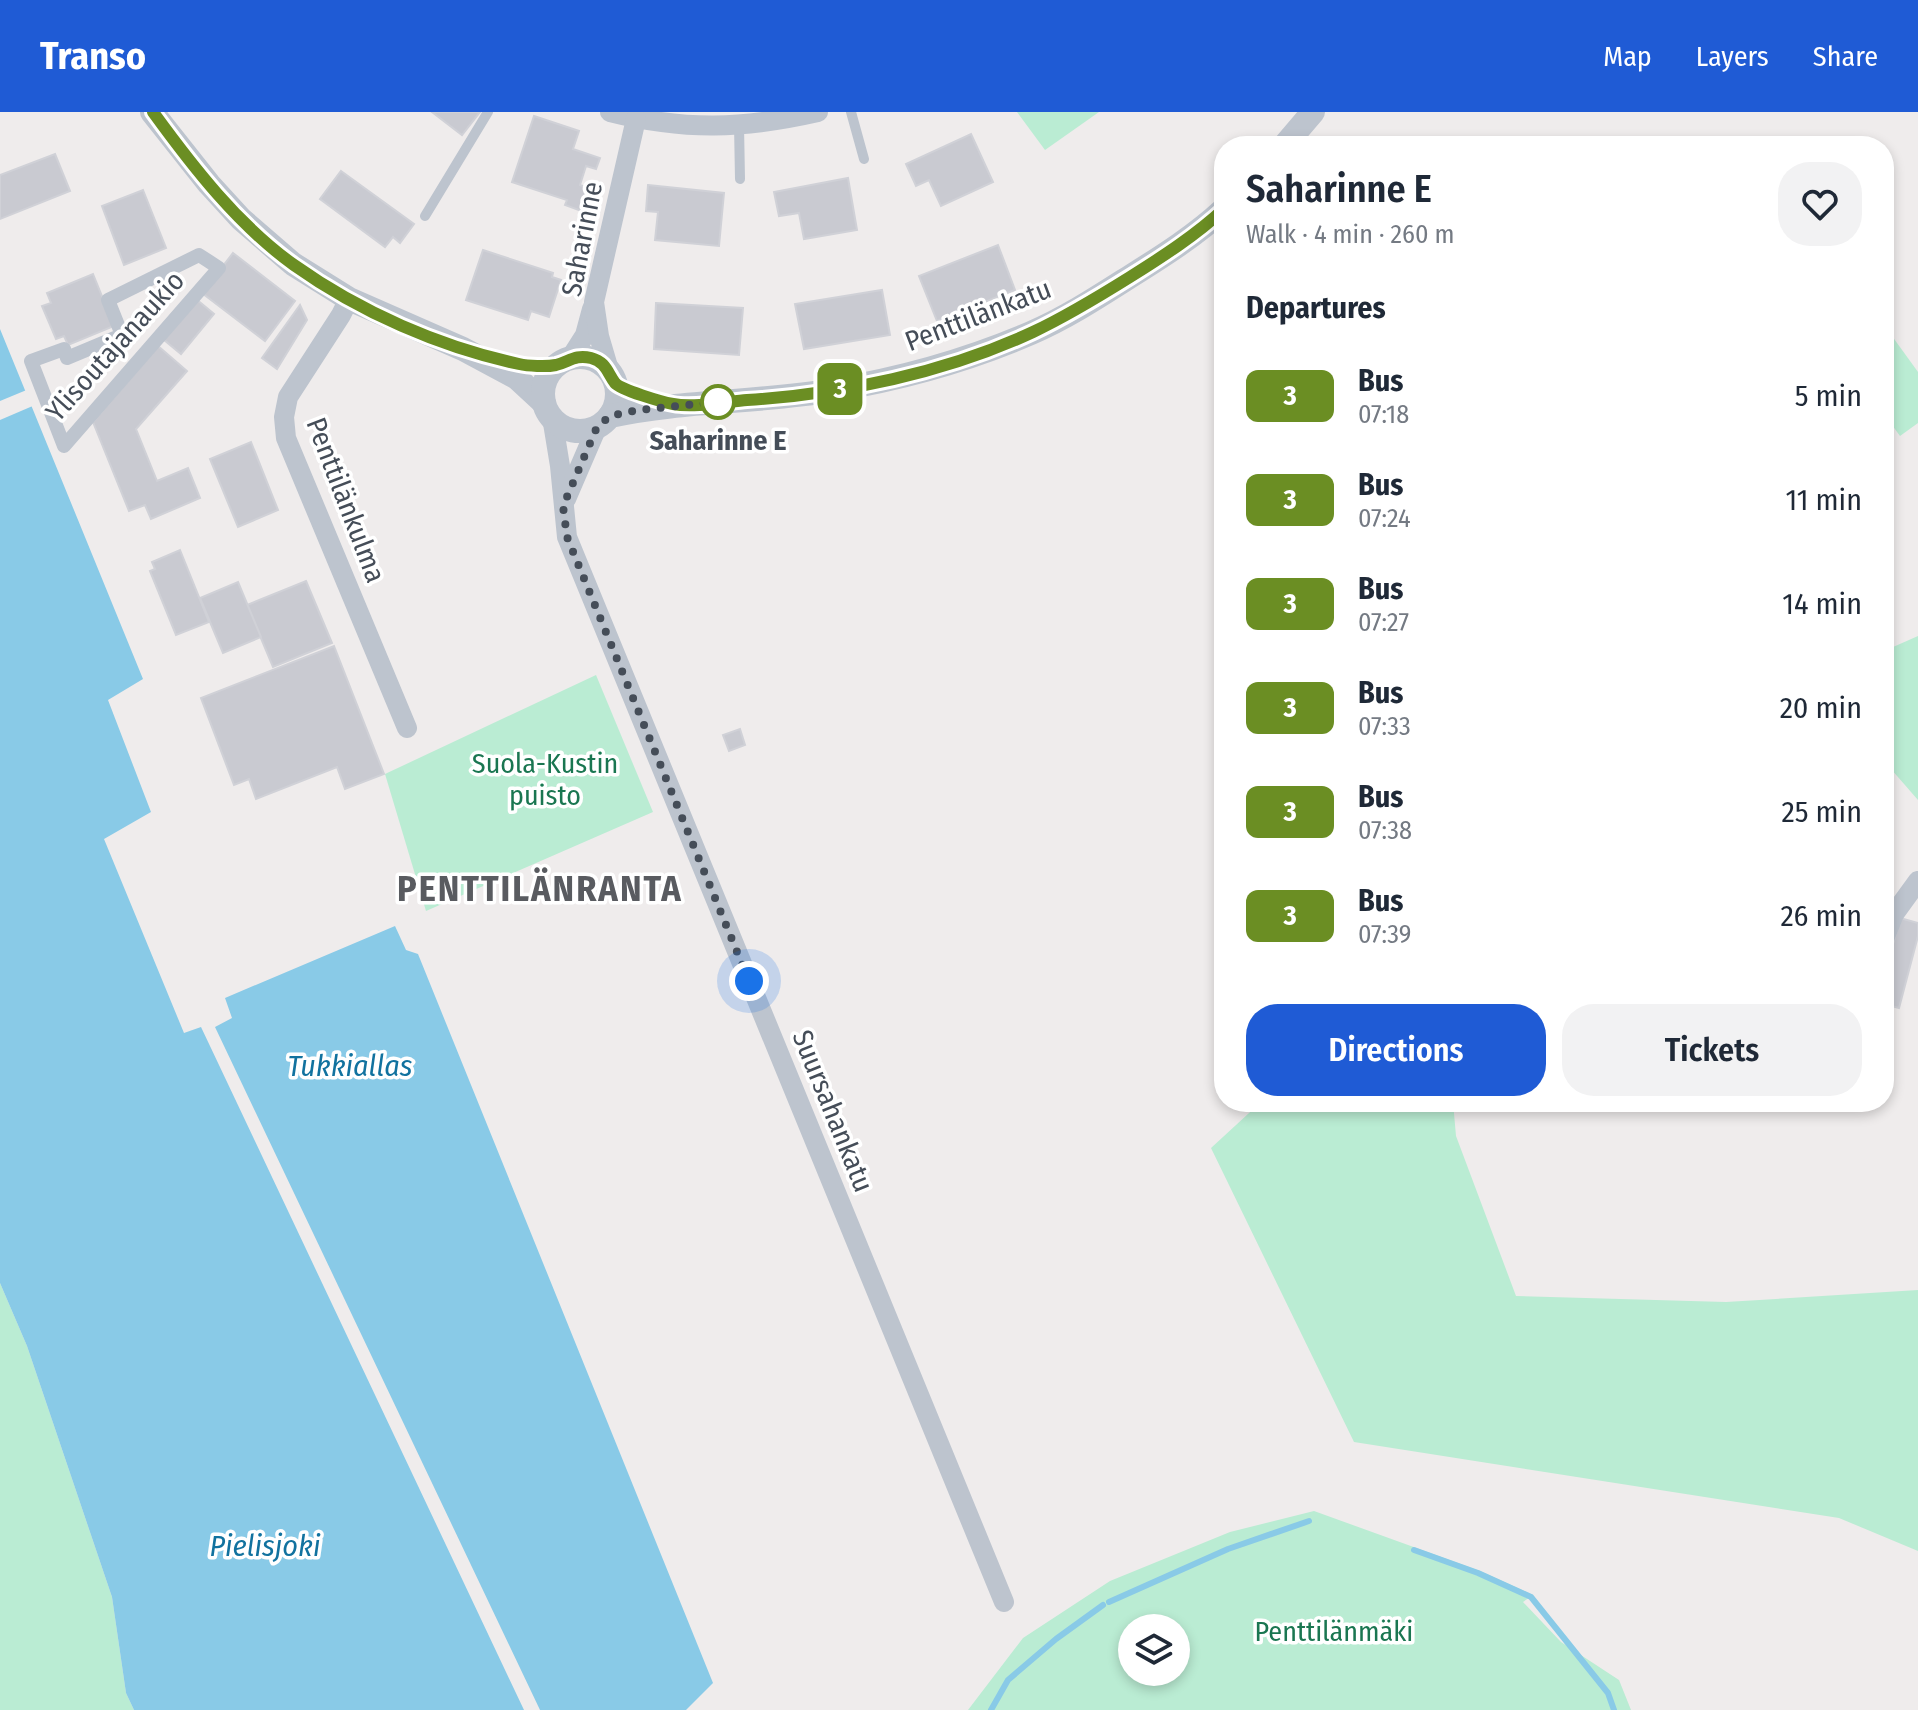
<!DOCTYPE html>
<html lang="en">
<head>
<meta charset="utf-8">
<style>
	body { margin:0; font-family:"Fira Sans Condensed",sans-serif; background:#f2f2f3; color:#1f2937; height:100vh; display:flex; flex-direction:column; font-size:30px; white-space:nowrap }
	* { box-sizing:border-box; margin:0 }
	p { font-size:26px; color:#747a83 }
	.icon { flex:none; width:44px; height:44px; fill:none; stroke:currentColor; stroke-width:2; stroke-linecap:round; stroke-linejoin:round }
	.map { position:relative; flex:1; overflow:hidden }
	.side { position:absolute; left:1214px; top:24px; width:680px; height:976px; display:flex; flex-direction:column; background:#fff; border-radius:32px; box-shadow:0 4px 12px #0003 }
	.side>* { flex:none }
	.badge { padding:0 16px; border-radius:12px; font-size:28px; line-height:52px }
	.fabs { position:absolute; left:1118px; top:1502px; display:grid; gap:16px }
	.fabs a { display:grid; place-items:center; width:72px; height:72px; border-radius:50%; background:#fff; box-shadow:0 4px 12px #0003; font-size:40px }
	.you { position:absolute; width:40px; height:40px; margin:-20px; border:6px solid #fff; border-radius:50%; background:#1a73e8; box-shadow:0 0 0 12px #1a73e833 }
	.map>.badge { position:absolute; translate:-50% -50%; box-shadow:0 0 0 4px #fff }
	h2 { padding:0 32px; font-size:30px; line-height:72px }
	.round { display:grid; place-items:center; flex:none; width:84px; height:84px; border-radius:32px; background:#f2f2f3 }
	.head { display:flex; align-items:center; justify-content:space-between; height:136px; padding:0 32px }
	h1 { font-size:38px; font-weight:600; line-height:60px }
	.primary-button { display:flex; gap:16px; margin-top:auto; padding:16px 32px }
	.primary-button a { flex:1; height:92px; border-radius:32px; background:#1f5bd5; color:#fff; font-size:32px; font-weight:600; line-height:92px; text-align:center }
	.primary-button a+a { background:#f2f2f3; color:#1f2937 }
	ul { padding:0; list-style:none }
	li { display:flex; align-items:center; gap:24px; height:104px; padding:0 32px }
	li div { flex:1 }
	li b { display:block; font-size:30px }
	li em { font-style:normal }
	li .badge { min-width:88px; font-weight:700; text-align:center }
	header { display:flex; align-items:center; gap:48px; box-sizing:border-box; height:112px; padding:0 40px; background:#1f5bd5; color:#fff }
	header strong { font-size:38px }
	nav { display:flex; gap:44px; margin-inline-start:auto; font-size:28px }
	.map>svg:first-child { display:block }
</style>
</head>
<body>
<header>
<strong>Transo</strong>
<nav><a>Map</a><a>Layers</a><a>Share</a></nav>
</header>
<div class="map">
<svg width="1918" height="1598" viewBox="0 0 1918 1598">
	<rect width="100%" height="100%" fill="#efecec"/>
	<!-- green -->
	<g fill="#baecd3" fill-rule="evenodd">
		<path d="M1017 0H1099L1045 38Z"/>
		<path d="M1884 213 1918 260V311L1900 324 1884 302Z"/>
		<path d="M1918 524V688L1884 649V539Z"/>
		<path d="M596 563 653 700 426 799 385 662Z"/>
		<path d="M1261 990H1453L1456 1024 1516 1184 1726 1190 1918 1178V1439L1839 1406 1354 1330 1211 1036Z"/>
		<path d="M0 1171 27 1234 112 1485 126 1581 134 1598H0Z"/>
		<path d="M1314 1399 1480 1459 1533 1483 1523 1490 1561 1530 1619 1568 1631 1598H968L1023 1526 1110 1469 1230 1420ZM1132 1516H1176V1560H1132Z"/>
	</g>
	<!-- water -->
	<g fill="#89cae7">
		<path d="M0 217 143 567 108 588 151 700 104 727 184 921 201 915 524 1598H134L126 1581 112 1485 27 1234 0 1171Z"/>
		<path d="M395 814 406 838 418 842 713 1571 686 1598H540L215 915 232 906 225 886Z"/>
	</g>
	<!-- pier -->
	<path fill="#efecec" d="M29 277 35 293 0 308V289Z"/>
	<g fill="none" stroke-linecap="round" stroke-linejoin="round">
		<!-- stream -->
		<g stroke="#89cae7" stroke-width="6">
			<path d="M1414 1438 1478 1461 1531 1485 1608 1581 1614 1598"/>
			<path d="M1109 1490 1228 1437 1309 1409"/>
			<path d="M991 1598 1008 1568 1056 1527 1103 1493"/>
		</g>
	</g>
	<!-- building -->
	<g fill="#c9cad1" stroke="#d0d1d7" stroke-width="2">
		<path d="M432 0H480L462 23Z"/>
		<path d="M534 4 579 19 573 37 600 46 596 57 586 54 580 73 592 77 584 100 565 93 567 88 512 70Z"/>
		<path d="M971 22 993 70 941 94 929 68 916 74 906 52Z"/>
		<path d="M55 42 70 79 0 107V63Z"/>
		<path d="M341 59 414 112 400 131 393 125 385 135 320 87Z"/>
		<path d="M848 66 857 118 804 127 799 101 779 104 774 80Z"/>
		<path d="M648 73 724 81 719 134 655 128 658 100 646 99Z"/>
		<path d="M143 78 166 136 124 153 102 94Z"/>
		<path d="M998 133 1015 178 937 209 919 164Z"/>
		<path d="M483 138 553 161 552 165 561 168 549 205 531 199 528 208 466 188Z"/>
		<path d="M233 141 295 189 265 229 202 181Z"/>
		<path d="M93 162 114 214 68 233 64 224 56 227 42 194 51 191 47 181Z"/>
		<path d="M882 178 890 223 804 237 795 192Z"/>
		<path d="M196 187 214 202 181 242 163 227Z"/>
		<path d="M656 191 743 196 739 243 654 237Z"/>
		<path d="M300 193 307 208 277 257 262 246Z"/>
		<path d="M158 234 187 259 136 317 157 369 188 356 200 386 151 407 145 393 129 399 93 310Z"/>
		<path d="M251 330 278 398 238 415 210 347Z"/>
		<path d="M180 438 209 510 176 523 150 459 155 457 152 450Z"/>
		<path d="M306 469 332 531 273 555 247 493Z"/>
		<path d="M238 470 261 525 223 541 200 486Z"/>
		<path d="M334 534 384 662 345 677 337 655 256 687 249 667 234 673 201 586Z"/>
		<path d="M740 617 745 633 729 639 723 623Z"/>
		<path d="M1900 806 1918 811V824L1899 896 1884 892V866Z"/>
	</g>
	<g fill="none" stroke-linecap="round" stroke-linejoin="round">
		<!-- service -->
		<g stroke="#bdc4ce" stroke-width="10">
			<path d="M851 0 864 47"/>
			<path d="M739 13 740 67"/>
			<path d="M425 104 488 0"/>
		</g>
		<!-- pedestrian -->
		<path stroke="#bdc4ce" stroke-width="14" d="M199 143 219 156 64 334 31 249 64 237 67 246 122 223 108 188Z"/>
		<!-- minor -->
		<g stroke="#bdc4ce" stroke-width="20">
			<path d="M610 0C685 19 743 17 818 0"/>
			<path d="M349 187 341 203 288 285 284 305 286 326 407 616"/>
			<path d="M571 245 585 223 592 197"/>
			<path d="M609 258 599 224 594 190 636 7"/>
			<path d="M552 305 560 354 567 425 1004 1490"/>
			<path d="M566 387 597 315"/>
			<path d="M1884 827 1894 802 1918 769"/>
		</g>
		<!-- tertiary -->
		<g stroke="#bdc4ce" stroke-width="24">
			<path d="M152 0 209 72 241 107 293 152 349 187 463 237 517 266 544 291"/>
			<path d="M1284 34 1313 0"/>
			<circle cx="580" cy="282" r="37"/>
			<path d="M610 304C683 288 759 291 833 278 900 267 968 248 1031 221 1066 206 1098 185 1131 164 1163 144 1196 123 1224 97"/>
		</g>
	</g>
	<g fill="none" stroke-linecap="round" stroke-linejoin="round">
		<defs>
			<path id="line" d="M153 0C193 55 238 113 294 153 360 200 440 235 519 252 528 254 546 255 556 253 569 250 575 242 591 246 606 250 607 260 615 271 621 278 662 290 673 292 693 296 725 290 747 288 843 282 945 261 1033 220 1067 204 1098 185 1130 165 1162 145 1196 123 1224 97"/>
		</defs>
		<!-- line casing -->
		<use href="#line" stroke="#fff" stroke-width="18"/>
		<!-- line -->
		<use href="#line" stroke="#6b8e23" stroke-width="12"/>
		<!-- walk -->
		<path stroke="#454d58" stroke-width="8" stroke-dasharray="0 14.4" d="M718 290 638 298 610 304 597 315 563 394 567 425 749 869"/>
	</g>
	<!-- markers -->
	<circle fill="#fff" stroke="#6b8e23" stroke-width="4" cx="718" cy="290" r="16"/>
	<g text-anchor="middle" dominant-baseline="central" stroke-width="7" stroke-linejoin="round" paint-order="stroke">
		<!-- street labels -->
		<g font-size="28" fill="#454d58" stroke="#fff">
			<text transform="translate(582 127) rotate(-79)">Saharinne</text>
			<text transform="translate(978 203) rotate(-21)">Penttilänkatu</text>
			<text transform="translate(115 234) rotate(-48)">Ylisoutajanaukio</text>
			<text transform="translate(346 388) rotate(69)">Penttilänkulma</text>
			<text transform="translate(833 999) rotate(68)">Suursahankatu</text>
		</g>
		<!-- stop labels -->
		<g font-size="28" font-weight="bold" fill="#454d58" stroke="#fff">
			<text x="718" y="328">Saharinne E</text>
		</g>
		<!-- park labels -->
		<g font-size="28" fill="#1a7651" stroke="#fff">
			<text x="545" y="651">Suola-Kustin<tspan x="545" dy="32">puisto</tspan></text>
			<text x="1334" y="1519">Penttilänmäki</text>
		</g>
		<!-- water labels -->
		<g font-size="30" font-style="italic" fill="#11729f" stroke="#fff">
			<text x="350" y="954">Tukkiallas</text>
			<text x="265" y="1434">Pielisjoki</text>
		</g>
		<!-- district labels -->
		<g font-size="36" font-weight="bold" letter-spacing="2" fill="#595b60" stroke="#fff">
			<text x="540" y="777">PENTTILÄNRANTA</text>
		</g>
	</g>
</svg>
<div class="fabs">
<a><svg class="icon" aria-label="layers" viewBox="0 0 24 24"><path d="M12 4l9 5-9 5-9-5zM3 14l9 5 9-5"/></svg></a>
</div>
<div class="you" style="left:749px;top:869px"></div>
<b class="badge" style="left:840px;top:277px;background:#6b8e23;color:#fff">3</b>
<section class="side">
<div class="head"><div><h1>Saharinne E</h1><p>Walk · 4 min · 260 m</p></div><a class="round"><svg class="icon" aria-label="heart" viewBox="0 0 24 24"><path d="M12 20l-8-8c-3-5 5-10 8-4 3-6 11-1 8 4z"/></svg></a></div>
<h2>Departures</h2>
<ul>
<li><span class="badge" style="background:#6b8e23;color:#fff">3</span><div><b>Bus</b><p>07:18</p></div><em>5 min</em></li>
<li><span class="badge" style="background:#6b8e23;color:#fff">3</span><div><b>Bus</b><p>07:24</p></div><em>11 min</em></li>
<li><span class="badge" style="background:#6b8e23;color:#fff">3</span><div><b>Bus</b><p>07:27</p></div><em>14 min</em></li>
<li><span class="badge" style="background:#6b8e23;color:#fff">3</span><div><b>Bus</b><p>07:33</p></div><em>20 min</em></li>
<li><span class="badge" style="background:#6b8e23;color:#fff">3</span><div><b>Bus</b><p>07:38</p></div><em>25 min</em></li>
<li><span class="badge" style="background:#6b8e23;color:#fff">3</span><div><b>Bus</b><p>07:39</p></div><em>26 min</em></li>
</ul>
<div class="primary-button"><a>Directions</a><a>Tickets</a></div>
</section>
</div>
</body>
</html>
